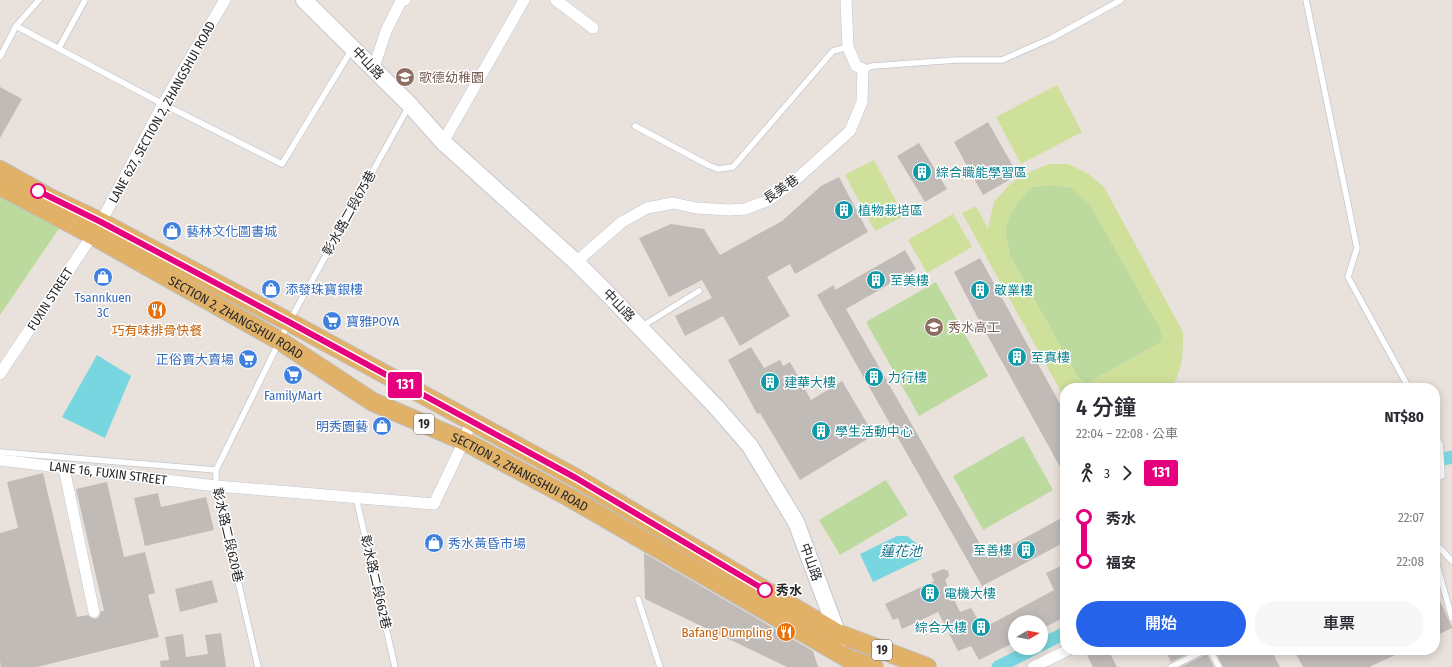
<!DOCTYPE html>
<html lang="zh-TW">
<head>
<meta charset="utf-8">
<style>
	body { margin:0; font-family:"Fira Sans Condensed","Noto Sans TC",sans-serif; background:#f7f7f7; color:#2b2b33; height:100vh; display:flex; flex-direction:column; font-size:15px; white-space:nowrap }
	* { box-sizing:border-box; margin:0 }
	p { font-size:13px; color:#7c7c81 }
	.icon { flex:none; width:22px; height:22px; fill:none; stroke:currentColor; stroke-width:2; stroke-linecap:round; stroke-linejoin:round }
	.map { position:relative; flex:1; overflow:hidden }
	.panel { position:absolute; left:1060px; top:383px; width:380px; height:272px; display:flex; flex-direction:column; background:#fff; border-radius:16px; box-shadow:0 2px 10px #0003 }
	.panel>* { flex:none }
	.badge { padding:0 8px; border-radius:3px; font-size:14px; line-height:26px }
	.needle { width:26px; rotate:81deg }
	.tools { position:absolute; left:1008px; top:615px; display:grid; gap:8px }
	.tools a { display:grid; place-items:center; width:40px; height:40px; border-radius:50%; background:#fff; box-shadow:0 2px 10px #0003; font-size:20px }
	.map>.badge { position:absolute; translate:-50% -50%; box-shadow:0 0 0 2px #fff }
	.legs { display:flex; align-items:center; gap:6px; height:44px; padding:0 16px; font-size:13px }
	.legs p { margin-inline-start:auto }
	.summary { display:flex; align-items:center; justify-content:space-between; height:68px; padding:0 16px }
	h1 { font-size:22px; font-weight:600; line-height:30px }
	.action { display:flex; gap:8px; margin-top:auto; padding:8px 16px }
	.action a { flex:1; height:46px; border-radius:24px; background:#2563eb; color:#fff; font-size:16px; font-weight:600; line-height:46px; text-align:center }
	.action a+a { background:#f7f7f7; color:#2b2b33 }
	ul { padding:0 16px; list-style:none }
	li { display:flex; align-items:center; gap:14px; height:44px; font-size:15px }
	li i { display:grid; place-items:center; width:6px; height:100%; margin:0 5px; background:currentColor }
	li i::after { content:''; width:10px; height:10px; margin:-5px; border:3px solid; border-radius:50%; background:#fff }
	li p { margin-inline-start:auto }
	li:first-child i { background:linear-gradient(#0000 50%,currentColor 0) }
	li:last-child i { background:linear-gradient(currentColor 50%,#0000 0) }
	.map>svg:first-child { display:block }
</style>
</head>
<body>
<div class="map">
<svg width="1452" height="667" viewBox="0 0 1452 667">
	<rect width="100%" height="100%" fill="#e9e1db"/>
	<!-- green -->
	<g fill="#bcda9d">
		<path d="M1052 185 1070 187 1090 204 1160 328 1163 341 1086 384 1077 376 1010 256 1005 232 1009 216 1021 198 1033 187Z"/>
		<path d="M0 193 60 227 0 315Z"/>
		<path d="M936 282 988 376 919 416 866 322Z"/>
		<path d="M1023 436 1053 490 983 530 953 476Z"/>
		<path d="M886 480 908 515 840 555 819 520Z"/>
	</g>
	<!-- pitch -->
	<g fill="#cee09a" fill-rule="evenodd">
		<path d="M1057 85 1082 132 1021 164 996 117Z"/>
		<path d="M874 160 904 216 875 231 845 175Z"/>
		<path d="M1049 164H1068L1087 173 1104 187 1183 332C1183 352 1183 371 1171 388H1065V399L962 213 976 206 988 229 994 202 1009 185 1023 175ZM1052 185 1070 187 1090 204 1160 328 1163 341 1086 384 1077 376 1010 256 1005 232 1009 216 1021 198 1033 187Z"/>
		<path d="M953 214 972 247 927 273 908 240Z"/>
	</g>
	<!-- water -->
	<g fill="#78d6e0">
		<path d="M97 355 131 376 105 438 62 417Z"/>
		<path d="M897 536H907L916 543 923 558 873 582 860 554Z"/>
	</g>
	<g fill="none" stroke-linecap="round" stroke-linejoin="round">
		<!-- canal -->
		<g stroke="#78d6e0" stroke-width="13">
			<path d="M1435 461 1452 457"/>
			<path d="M1041 645 1065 633"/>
			<path d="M998 667 1035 648"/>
		</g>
	</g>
	<!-- building -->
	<g fill="#c1bbb8">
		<path d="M0 87 22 99 0 138Z"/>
		<path d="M988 122 1018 175 983 195 954 142Z"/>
		<path d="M919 143 947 189 925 202 897 156Z"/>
		<path d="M839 177 868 232 795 274 790 264 767 277 790 316 740 346 723 316 685 336 675 316 712 298 702 280 669 297 639 238 671 224 704 229 720 255 782 221 821 186Z"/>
		<path d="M905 250 916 269 846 309 988 558 1065 516V542L982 586 817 295 834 285 835 290Z"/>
		<path d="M980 258 1065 413V476L980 322 954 272Z"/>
		<path d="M751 347 764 368 780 360 783 366 790 362 811 400 842 381 874 435 800 480 760 413 757 414 728 360Z"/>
		<path d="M43 473 77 617 88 615 91 618 96 619 99 617 101 611H104L76 489 107 482 124 557 145 552 155 593 148 595 159 637 37 667H1L0 661V533L18 528 7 482Z"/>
		<path d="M158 493 161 507 206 497 214 530 145 546 134 498Z"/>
		<path d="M644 553 813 651 818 667H787L645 599Z"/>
		<path d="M1065 564V617L1041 629V622H1015V642L979 660 971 646 958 651 938 612 902 629 898 618 893 620 885 604 934 581 931 574 943 569 948 571 949 576 945 580 960 612 971 608 979 621 989 625 1054 590 1046 573Z"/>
		<path d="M212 580 218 602 180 612 175 589Z"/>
		<path d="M1435 590 1452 627V628L1435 636Z"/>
		<path d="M221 633 226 667H161L160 661 169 660 165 637 183 634 186 657 208 654 205 635Z"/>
		<path d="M1097 650H1108L1117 667H1093L1087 655Z"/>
		<path d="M1165 650H1196L1171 662Z"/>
		<path d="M1215 650H1271L1280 667H1223Z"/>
		<path d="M1294 650H1406L1369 667H1303Z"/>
		<path d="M1207 654 1214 667H1180Z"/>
	</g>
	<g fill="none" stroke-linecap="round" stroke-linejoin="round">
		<defs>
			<g id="lane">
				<path d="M1306 0 1357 248 1348 277 1409 388"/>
				<path d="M16 26 163 104 282 164 352 49"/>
				<path d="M59 48 85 0"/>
				<path d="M0 57 16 26 39 0"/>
				<path d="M863 69 873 66 956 60H1002L1052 38 1121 0"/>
				<path d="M635 126 708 165 718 169 733 167 833 51 848 47"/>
				<path d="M641 327 699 291"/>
				<path d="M1435 436 1440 444 1442 476 1435 479"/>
				<path d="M0 452 216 470"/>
				<path d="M356 497 395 667"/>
				<path d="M1435 543 1452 561"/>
				<path d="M1435 558 1452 618"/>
				<path d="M1435 586 1442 583"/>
				<path d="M638 599 660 667"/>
				<path d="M1210 650 1219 667"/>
				<path d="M258 667 216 486V470L289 322 409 106"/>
				<path d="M1171 667 1205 650"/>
			</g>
			<g id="street">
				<path d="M556 0 593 28"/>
				<path d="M373 70 386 31 401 1 405 0"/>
				<path d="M443 142 524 0"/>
				<path d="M576 262 622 222 647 208 673 203 696 208 729 210 745 209 769 200 792 183 850 131 862 102 863 69 856 66 848 47 846 0"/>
				<path d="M0 374 101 222 163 104 225 0"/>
				<path d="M0 460 216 486 434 504 464 441 471 421"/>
				<path d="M64 468 94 612"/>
				<path d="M1033 667 1068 650"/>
			</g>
			<path id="secondary" d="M304 0 410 105 443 142 576 262 607 293 718 409 750 446 796 522 840 640"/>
			<g id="primary">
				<path d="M0 170 50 198 101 222 289 322 576 478 837 633 927 667"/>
				<path id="s1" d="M0 186 92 235 280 341 373 402 464 441 567 496 849 659 874 667"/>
			</g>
		</defs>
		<!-- lane casing -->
		<use href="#lane" stroke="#c3c8d0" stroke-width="7"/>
		<!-- street casing -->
		<use href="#street" stroke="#c3c8d0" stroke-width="12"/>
		<!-- secondary casing -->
		<use href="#secondary" stroke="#c3c8d0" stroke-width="18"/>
		<!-- primary casing -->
		<use href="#primary" stroke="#bebebe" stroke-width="20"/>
		<!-- lane -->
		<use href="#lane" stroke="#fff" stroke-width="5.5"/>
		<!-- street -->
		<use href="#street" stroke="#fff" stroke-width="11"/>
		<!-- secondary -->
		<use href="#secondary" stroke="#fff" stroke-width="16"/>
		<!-- primary -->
		<use href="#primary" stroke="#e1b168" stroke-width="18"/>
	</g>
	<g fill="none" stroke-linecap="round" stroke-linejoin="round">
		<defs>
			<path id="line-1" d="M38 191 101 222 289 322 576 478 765 590"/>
		</defs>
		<!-- line-1 casing -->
		<use href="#line-1" stroke="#fff" stroke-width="9"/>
		<!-- line-1 -->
		<use href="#line-1" stroke="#e6007e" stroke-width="6"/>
	</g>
	<!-- icons -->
	<defs>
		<symbol id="school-disc" viewBox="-11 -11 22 22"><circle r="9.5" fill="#8d6e63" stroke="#fff"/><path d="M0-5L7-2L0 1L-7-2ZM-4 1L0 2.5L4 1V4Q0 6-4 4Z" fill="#fff"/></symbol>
		<symbol id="building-disc" viewBox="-11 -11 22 22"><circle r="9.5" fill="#0f9aa8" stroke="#fff"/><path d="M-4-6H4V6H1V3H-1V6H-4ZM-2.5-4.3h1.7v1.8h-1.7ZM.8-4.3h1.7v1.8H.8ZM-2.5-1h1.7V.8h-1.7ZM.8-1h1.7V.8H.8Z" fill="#fff"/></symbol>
		<symbol id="shop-disc" viewBox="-11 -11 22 22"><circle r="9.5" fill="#3f7fe0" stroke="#fff"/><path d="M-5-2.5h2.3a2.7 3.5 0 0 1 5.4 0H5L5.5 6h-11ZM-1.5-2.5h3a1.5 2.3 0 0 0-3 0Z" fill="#fff"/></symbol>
		<symbol id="restaurant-disc" viewBox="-11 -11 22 22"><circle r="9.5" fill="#e8710a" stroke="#fff"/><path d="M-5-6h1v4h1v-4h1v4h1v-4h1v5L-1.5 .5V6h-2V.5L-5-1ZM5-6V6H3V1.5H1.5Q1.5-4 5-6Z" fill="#fff"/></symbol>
		<symbol id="supermarket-disc" viewBox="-11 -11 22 22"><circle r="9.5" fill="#3f7fe0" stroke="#fff"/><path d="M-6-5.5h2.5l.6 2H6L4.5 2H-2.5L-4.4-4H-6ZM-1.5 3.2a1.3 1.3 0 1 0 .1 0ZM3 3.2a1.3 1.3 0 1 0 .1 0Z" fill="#fff"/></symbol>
	</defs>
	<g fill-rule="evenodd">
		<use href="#school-disc" x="394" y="66" width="22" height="22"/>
		<use href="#building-disc" x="911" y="161" width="22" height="22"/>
		<use href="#building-disc" x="833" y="199" width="22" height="22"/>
		<use href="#shop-disc" x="161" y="220" width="22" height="22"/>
		<use href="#shop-disc" x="92" y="266" width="22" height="22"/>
		<use href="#building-disc" x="865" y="269" width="22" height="22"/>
		<use href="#shop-disc" x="260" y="278" width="22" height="22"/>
		<use href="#building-disc" x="969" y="279" width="22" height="22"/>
		<use href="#restaurant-disc" x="146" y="299" width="22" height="22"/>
		<use href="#supermarket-disc" x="321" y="310" width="22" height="22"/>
		<use href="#school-disc" x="923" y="316" width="22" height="22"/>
		<use href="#building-disc" x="1006" y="346" width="22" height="22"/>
		<use href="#supermarket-disc" x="237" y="348" width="22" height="22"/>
		<use href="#supermarket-disc" x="282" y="364" width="22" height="22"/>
		<use href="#building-disc" x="863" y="366" width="22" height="22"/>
		<use href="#building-disc" x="759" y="371" width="22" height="22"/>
		<use href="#shop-disc" x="371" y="415" width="22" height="22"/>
		<use href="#building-disc" x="810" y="420" width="22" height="22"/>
		<use href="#shop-disc" x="423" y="532" width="22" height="22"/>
		<use href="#building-disc" x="1015" y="539" width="22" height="22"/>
		<use href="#building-disc" x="919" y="582" width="22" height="22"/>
		<use href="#building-disc" x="970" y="616" width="22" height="22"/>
		<use href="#restaurant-disc" x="775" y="621" width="22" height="22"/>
	</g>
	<!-- markers -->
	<g fill="#fff" stroke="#e6007e" stroke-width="2">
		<circle cx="38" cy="191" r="7"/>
		<circle cx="765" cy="590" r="7"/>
	</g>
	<g text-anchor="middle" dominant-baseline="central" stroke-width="3" stroke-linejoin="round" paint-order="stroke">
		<!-- shield labels -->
		<g fill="#fff" stroke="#686868" stroke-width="1">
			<rect x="414" y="414" width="20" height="20" rx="3"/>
			<rect x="872" y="640" width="20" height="20" rx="3"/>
		</g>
		<g font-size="12" font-weight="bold" fill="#282828">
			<text x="424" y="424">19</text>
			<text x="882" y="650">19</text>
		</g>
		<!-- street labels -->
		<g font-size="13" fill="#282828" stroke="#fff">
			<text transform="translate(368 63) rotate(46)">中山路</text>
			<text transform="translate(162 112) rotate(-61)">LANE 627, SECTION 2, ZHANGSHUI ROAD</text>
			<text transform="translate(781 189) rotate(-35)">長美巷</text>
			<text transform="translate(349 213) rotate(-61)">彰水路二段675巷</text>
			<text transform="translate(50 299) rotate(-57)">FUXIN STREET</text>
			<text transform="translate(619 305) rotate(46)">中山路</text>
			<text stroke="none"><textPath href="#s1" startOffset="270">SECTION 2, ZHANGSHUI ROAD</textPath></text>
			<text transform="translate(108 473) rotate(7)">LANE 16, FUXIN STREET</text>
			<text stroke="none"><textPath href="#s1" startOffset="594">SECTION 2, ZHANGSHUI ROAD</textPath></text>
			<text transform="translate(228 535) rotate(77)">彰水路二段620巷</text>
			<text transform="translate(811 562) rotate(70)">中山路</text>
			<text transform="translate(376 582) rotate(77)">彰水路二段662巷</text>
		</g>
		<!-- education labels -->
		<g font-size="13" fill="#785e54" stroke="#fff" text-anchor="start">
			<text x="419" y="77">歌德幼稚園</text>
			<text x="948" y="327">秀水高工</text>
		</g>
		<!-- culture labels -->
		<g font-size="13" fill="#0d838f" stroke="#fff" text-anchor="start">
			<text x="936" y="172">綜合職能學習區</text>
			<text x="858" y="210">植物栽培區</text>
			<text x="890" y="280">至美樓</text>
			<text x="994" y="290">敬業樓</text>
			<text x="1031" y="357">至真樓</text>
			<text x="888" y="377">力行樓</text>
			<text x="784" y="382">建華大樓</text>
			<text x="835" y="431">學生活動中心</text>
			<text x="1012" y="550" text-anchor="end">至善樓</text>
			<text x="944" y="593">電機大樓</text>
			<text x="967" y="627" text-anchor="end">綜合大樓</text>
		</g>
		<!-- shop labels -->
		<g font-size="13" fill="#366cbe" stroke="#fff" text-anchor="start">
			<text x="186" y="231">藝林文化圖書城</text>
			<text x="285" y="289">添發珠寶銀樓</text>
			<text x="103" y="297" text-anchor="middle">Tsannkuen<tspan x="103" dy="15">3C</tspan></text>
			<text x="346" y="321">寶雅POYA</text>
			<text x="234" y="359" text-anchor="end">正俗賣大賣場</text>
			<text x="293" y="395" text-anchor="middle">FamilyMart</text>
			<text x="368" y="426" text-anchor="end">明秀園藝</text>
			<text x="448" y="543">秀水黃昏市場</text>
		</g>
		<!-- food labels -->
		<g font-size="13" fill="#c56008" stroke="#fff">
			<text x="157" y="330">巧有味排骨快餐</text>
			<text x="772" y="632" text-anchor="end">Bafang Dumpling</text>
		</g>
		<!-- stop labels -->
		<g font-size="13" font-weight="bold" fill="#282828" stroke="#fff" text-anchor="start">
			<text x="776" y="590">秀水</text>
		</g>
		<!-- water labels -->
		<g font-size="14" font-style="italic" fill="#1b7589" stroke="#fff">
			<text x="901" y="551">蓮花池</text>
		</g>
	</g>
</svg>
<div class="tools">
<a><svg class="needle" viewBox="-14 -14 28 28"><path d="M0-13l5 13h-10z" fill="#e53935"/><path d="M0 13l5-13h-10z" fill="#7c7c81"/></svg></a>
</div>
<b class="badge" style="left:405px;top:385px;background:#e6007e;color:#fff">131</b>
<section class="panel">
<div class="summary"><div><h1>4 分鐘</h1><p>22:04 – 22:08 · 公車</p></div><b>NT$80</b></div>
<div class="legs"><svg class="icon" aria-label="walk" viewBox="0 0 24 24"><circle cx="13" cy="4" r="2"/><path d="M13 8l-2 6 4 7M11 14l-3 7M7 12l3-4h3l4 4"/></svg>3<svg class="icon" aria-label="forward" viewBox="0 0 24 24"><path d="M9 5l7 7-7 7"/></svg><b class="badge" style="background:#e6007e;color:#fff">131</b></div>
<ul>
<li><i style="color:#e6007e"></i><b>秀水</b><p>22:07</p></li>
<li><i style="color:#e6007e"></i><b>福安</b><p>22:08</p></li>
</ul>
<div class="action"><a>開始</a><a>車票</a></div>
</section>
</div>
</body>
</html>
